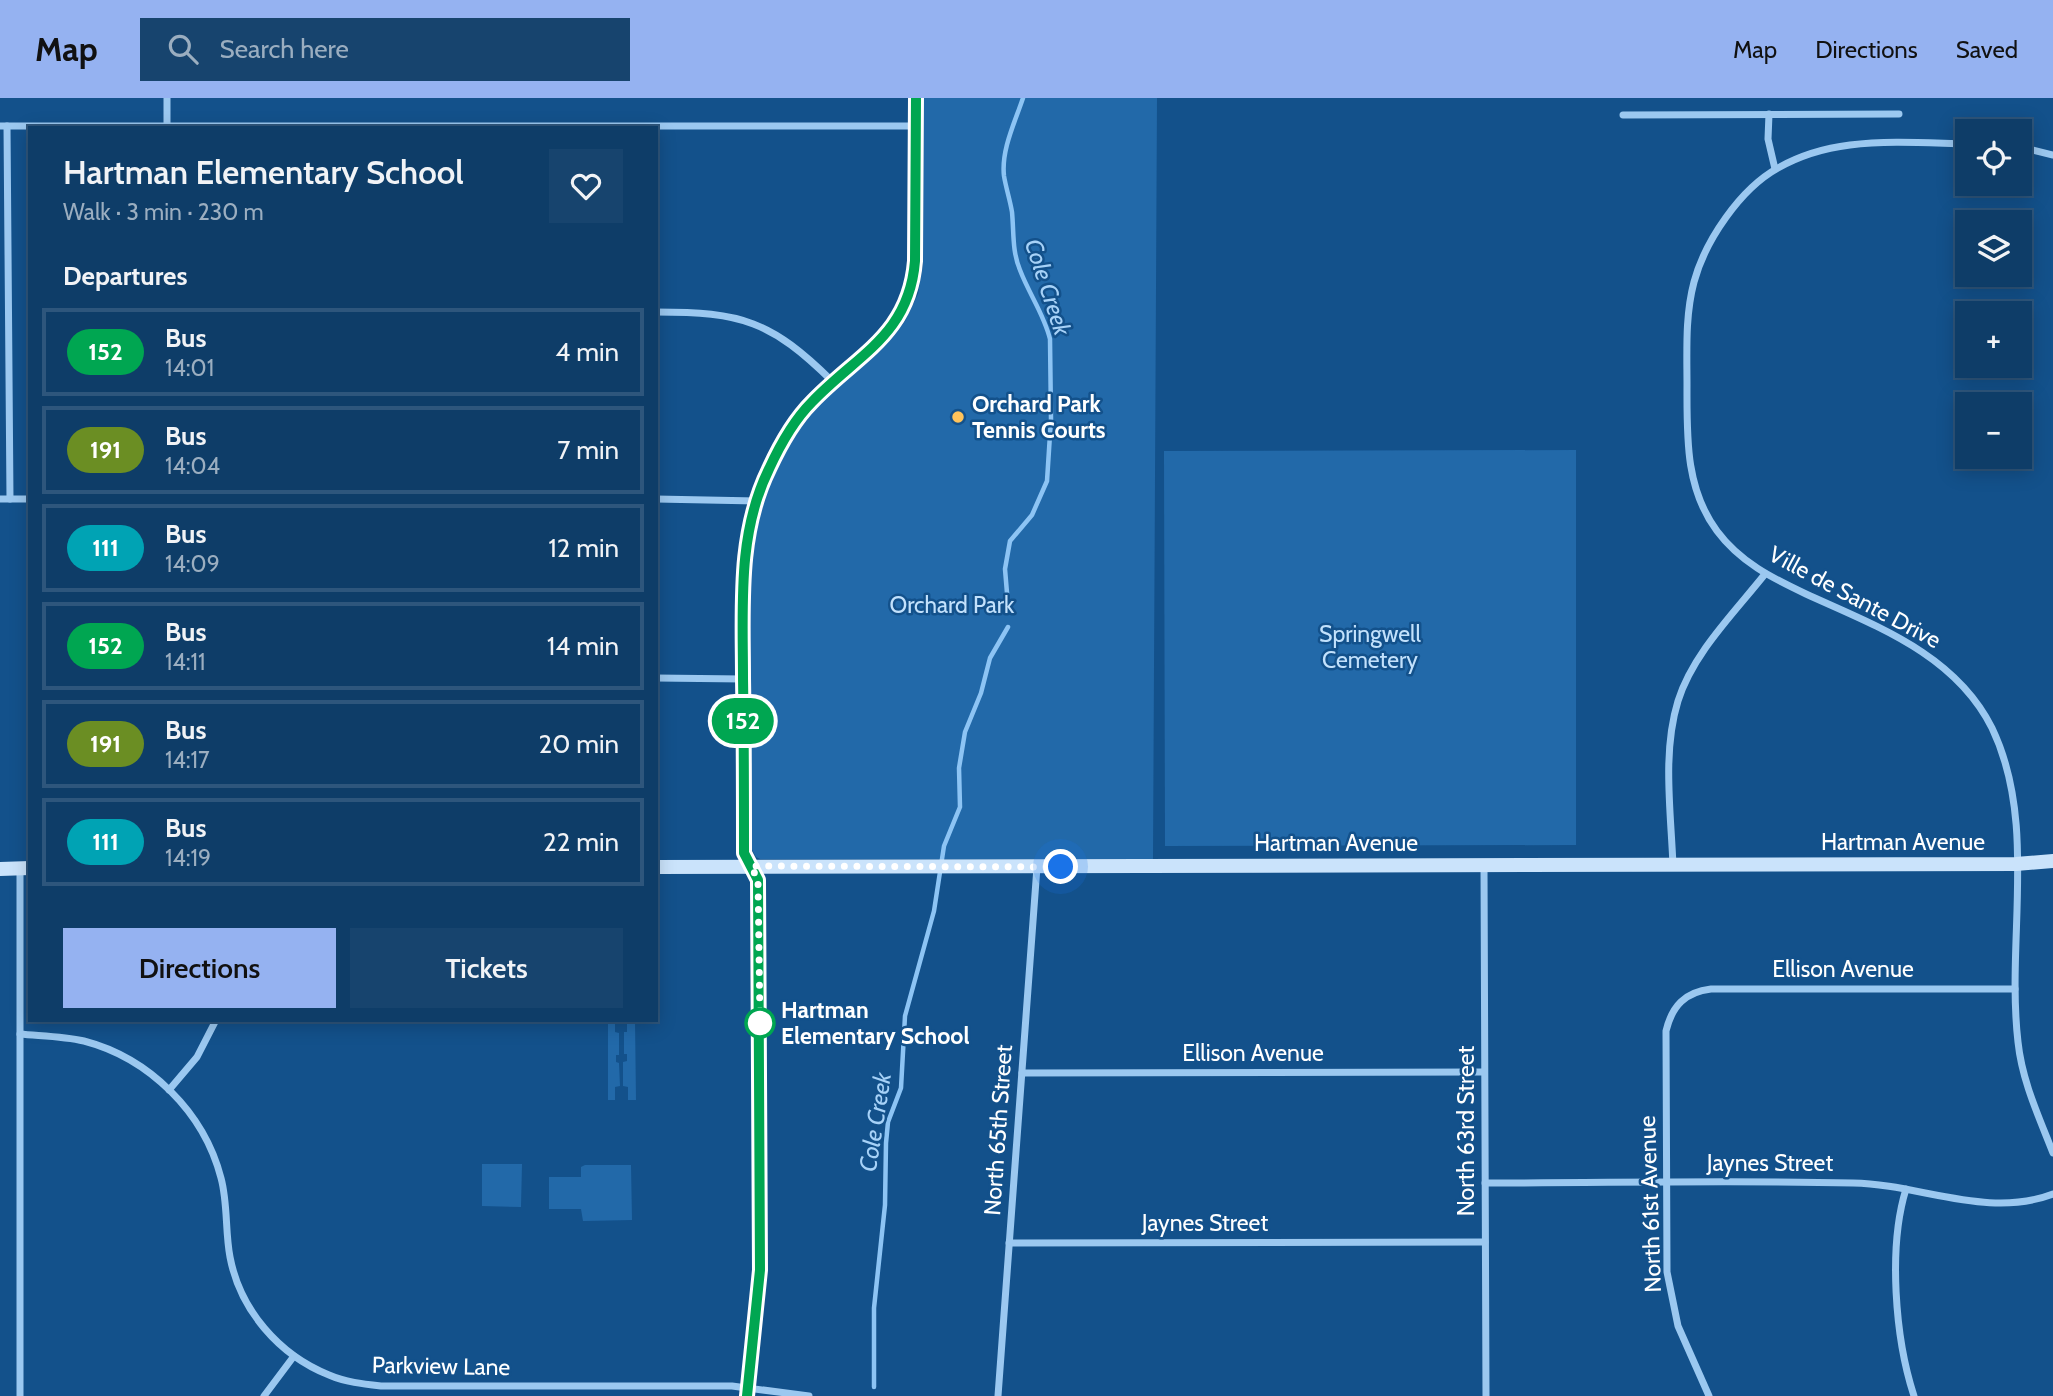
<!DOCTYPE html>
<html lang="en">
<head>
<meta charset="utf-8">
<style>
	body { margin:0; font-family:Cabin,sans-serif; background:#17446e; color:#f1f3f6; height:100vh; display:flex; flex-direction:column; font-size:26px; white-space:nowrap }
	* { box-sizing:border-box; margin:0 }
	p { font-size:23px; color:#9baec0 }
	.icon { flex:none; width:38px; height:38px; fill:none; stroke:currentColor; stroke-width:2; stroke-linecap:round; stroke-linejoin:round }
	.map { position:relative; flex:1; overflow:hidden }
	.drawer { position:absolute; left:28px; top:28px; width:630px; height:896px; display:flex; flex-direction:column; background:#0e3d68; border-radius:0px; box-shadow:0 4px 18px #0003,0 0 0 2px #2e567c }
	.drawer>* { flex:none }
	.badge { padding:0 14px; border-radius:23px; font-size:24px; line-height:46px }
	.tools { position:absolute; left:1955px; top:21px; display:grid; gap:14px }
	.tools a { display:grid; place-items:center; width:77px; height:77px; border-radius:0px; background:#0e3d68; box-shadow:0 4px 18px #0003,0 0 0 2px #2e567c; font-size:35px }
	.you { position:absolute; width:35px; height:35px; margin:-18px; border:5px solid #fff; border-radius:50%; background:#1a73e8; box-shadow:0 0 0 10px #1a73e833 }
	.map>.badge { position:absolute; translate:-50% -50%; box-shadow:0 0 0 4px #fff }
	h2 { padding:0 35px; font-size:26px; line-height:63px }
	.round { display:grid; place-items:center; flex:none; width:74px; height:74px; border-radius:0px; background:#17446e }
	.headline { display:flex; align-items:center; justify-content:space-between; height:119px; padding:0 35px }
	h1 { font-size:33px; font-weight:600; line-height:52px }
	.cta { display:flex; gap:14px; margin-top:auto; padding:14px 35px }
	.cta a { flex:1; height:80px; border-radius:0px; background:#95b2f1; color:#111; font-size:28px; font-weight:600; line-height:80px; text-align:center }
	.cta a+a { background:#17446e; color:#f1f3f6 }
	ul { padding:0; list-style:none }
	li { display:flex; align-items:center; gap:21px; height:88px; margin:0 14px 10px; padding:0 21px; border:4px solid #2e567c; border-radius:0px }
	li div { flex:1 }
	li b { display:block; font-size:26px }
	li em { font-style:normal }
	li .badge { min-width:77px; font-weight:700; text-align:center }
	header { display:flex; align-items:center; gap:42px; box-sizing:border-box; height:98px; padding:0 35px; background:#95b2f1; color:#111 }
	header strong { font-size:33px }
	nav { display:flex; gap:38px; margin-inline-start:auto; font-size:24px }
	.search { width:490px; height:63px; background:#17446e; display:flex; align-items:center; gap:18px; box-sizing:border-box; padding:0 24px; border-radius:0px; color:#9baec0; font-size:26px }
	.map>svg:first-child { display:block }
</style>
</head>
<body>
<header>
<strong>Map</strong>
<div class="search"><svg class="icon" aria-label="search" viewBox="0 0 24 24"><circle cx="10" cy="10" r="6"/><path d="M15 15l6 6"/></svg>Search here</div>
<nav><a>Map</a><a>Directions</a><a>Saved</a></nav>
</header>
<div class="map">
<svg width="2053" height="1298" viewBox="0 0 2053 1298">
	<rect width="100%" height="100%" fill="#13518b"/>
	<!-- green -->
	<g fill="#2269a9">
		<path d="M924 0H1157L1153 761H760L756 759 750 748 749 507 752 448 769 384 794 339 825 298 894 238 905 223 918 196 923 167Z"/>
		<path d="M1576 352V747L1165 748 1164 353Z"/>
		<path d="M608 922H615V934L619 935V957H616V964L619 965 620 988 615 989V1002H608Z"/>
		<path d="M627 922H635L636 1002H628V989L623 988V964L627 963V956H624V934H627Z"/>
		<path d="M482 1066H522L521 1109 482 1108Z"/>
		<path d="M585 1067H631L632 1122 583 1123 581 1111H549V1079H581V1069Z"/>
	</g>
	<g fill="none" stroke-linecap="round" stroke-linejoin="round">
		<!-- stream -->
		<g stroke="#8dc4f4" stroke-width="4.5">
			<path d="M1008 507 1005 471 1010 443 1032 417 1047 383 1051 321 1050 241C1044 216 1029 196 1020 172 1012 153 1014 135 1012 114 1010 102 1006 90 1004 78 1001 52 1015 24 1023 0"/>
			<path d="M874 1289V1210L885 1107 886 1045 888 1024 901 990 905 918 934 813 944 748 960 709 959 670 965 634 981 595 990 560 1008 529"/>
		</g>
		<!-- street -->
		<g stroke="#9bc8f0" stroke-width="7">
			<path d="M1769 16 1768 41 1775 71"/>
			<path d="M1623 17 1899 16"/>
			<path d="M0 28H916"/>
			<path d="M7 28 10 401"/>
			<path d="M167 30V0"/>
			<path d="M1967 46C1928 45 1888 42 1850 47 1826 50 1799 58 1778 70 1740 91 1705 143 1694 184 1685 218 1687 253 1687 287 1687 338 1685 390 1717 433 1740 464 1772 480 1806 496 1876 528 1955 556 1992 630 2038 726 2006 841 2018 944 2022 983 2039 1019 2053 1055"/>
			<path d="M2020 49 2053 57"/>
			<path d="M656 214C742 214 771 223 832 283"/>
			<path d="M0 401H30"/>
			<path d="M656 401 757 403"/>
			<path d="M656 580 743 581"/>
			<path d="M1484 768 1486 1298"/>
			<path d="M1673 768C1671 714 1662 655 1678 603 1693 555 1735 514 1765 476"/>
			<path d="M20 770V1298"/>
			<path d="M20 936C41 938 63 938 84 943 149 960 204 1014 221 1080 228 1106 225 1133 230 1159 240 1212 279 1257 329 1277 345 1284 363 1286 381 1288H732L809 1298"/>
			<path d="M1022 975 1484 974"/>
			<path d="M169 992 197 959 216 922"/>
			<path d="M1485 1085C1608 1085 1731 1082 1853 1085 1919 1086 1988 1121 2053 1096"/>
			<path d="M1906 1091C1888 1149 1895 1240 1914 1298"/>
			<path d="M1009 1145 1485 1144"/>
			<path d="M264 1298 294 1258"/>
			<path d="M747 1298 760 1172 758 782 744 755C744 697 744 638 743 580 743 509 737 436 769 371 780 347 793 323 812 304 858 256 909 236 915 163L916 0"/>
			<path d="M998 1298 1037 769"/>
			<path d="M1709 1298 1678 1228 1667 1174 1666 933C1672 908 1685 894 1711 891H2015"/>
		</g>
		<!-- secondary -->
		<g stroke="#cae3fb" stroke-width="14">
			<path d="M656 769 2016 766 2053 763"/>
			<path d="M0 771 30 770"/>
		</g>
	</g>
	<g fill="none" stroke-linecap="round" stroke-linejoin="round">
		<defs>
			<path id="line" d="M747 1298 760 1172 758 782 744 755C744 697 744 638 743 580 743 509 737 436 769 371 780 347 793 323 812 304 858 256 909 237 915 163L916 0"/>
		</defs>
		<!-- line casing -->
		<use href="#line" stroke="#fff" stroke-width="16"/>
		<!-- line -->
		<use href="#line" stroke="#00a651" stroke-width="10"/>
		<!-- walk -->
		<path stroke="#fff" stroke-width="7" stroke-dasharray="0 12.6" d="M760 925 758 782 751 768 1061 769"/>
	</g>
	<!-- markers -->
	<circle fill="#ffc35b" stroke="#13518b" stroke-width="2.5" cx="958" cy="319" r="7"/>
	<circle fill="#fff" stroke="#00a651" stroke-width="3.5" cx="760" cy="925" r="14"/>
	<g text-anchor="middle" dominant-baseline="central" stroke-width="5" stroke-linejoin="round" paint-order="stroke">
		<!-- poi labels -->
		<g font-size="23" font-weight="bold" fill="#fff" stroke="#13518b" text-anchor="start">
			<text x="972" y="306">Orchard Park<tspan x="972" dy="26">Tennis Courts</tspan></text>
		</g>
		<!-- street labels -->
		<g font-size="23" fill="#fff" stroke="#13518b">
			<text transform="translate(1855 499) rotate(28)">Ville de Sante Drive</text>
			<text x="1903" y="744">Hartman Avenue</text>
			<text x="1336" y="745">Hartman Avenue</text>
			<text x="1843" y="871">Ellison Avenue</text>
			<text x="1253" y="955">Ellison Avenue</text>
			<text transform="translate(998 1032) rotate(-86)">North 65th Street</text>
			<text transform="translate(1466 1033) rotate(-90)">North 63rd Street</text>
			<text x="1770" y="1065">Jaynes Street</text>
			<text transform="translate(1650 1106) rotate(-92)">North 61st Avenue</text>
			<text x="1205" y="1125">Jaynes Street</text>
			<text transform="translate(441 1268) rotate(1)">Parkview Lane</text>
		</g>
		<!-- park labels -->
		<g font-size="23" fill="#c2e1fc" stroke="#13518b">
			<text x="952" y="507">Orchard Park</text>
			<text x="1370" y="536">Springwell<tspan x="1370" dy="26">Cemetery</tspan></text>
		</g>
		<!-- stop labels -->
		<g font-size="23" font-weight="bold" fill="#fff" stroke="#13518b" text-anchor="start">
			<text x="781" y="912">Hartman<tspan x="781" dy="26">Elementary School</tspan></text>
		</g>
		<!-- water labels -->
		<g font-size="24" font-style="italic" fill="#a7d2f8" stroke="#13518b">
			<text transform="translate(1048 189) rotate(72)">Cole Creek</text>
			<text transform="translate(875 1024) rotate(-81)">Cole Creek</text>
		</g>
	</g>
</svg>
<div class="tools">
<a><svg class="icon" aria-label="locate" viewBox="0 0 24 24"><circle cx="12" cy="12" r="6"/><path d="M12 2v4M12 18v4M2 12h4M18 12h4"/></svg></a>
<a><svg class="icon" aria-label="layers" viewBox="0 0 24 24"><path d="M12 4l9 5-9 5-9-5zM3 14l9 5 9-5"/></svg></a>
<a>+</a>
<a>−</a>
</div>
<div class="you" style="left:1061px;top:769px"></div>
<b class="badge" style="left:743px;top:623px;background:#00a651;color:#fff">152</b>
<section class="drawer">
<div class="headline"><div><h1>Hartman Elementary School</h1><p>Walk · 3 min · 230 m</p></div><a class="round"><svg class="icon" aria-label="heart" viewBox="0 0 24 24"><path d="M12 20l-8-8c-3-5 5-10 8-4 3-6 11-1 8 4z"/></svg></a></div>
<h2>Departures</h2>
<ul>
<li><span class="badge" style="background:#00a651;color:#fff">152</span><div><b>Bus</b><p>14:01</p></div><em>4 min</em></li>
<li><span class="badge" style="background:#6b8e23;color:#fff">191</span><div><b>Bus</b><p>14:04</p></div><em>7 min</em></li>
<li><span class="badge" style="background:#00a3b4;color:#fff">111</span><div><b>Bus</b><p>14:09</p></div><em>12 min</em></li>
<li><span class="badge" style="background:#00a651;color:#fff">152</span><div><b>Bus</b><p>14:11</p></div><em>14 min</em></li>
<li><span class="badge" style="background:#6b8e23;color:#fff">191</span><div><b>Bus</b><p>14:17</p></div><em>20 min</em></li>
<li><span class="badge" style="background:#00a3b4;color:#fff">111</span><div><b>Bus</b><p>14:19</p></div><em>22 min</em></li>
</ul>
<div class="cta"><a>Directions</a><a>Tickets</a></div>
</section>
</div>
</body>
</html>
